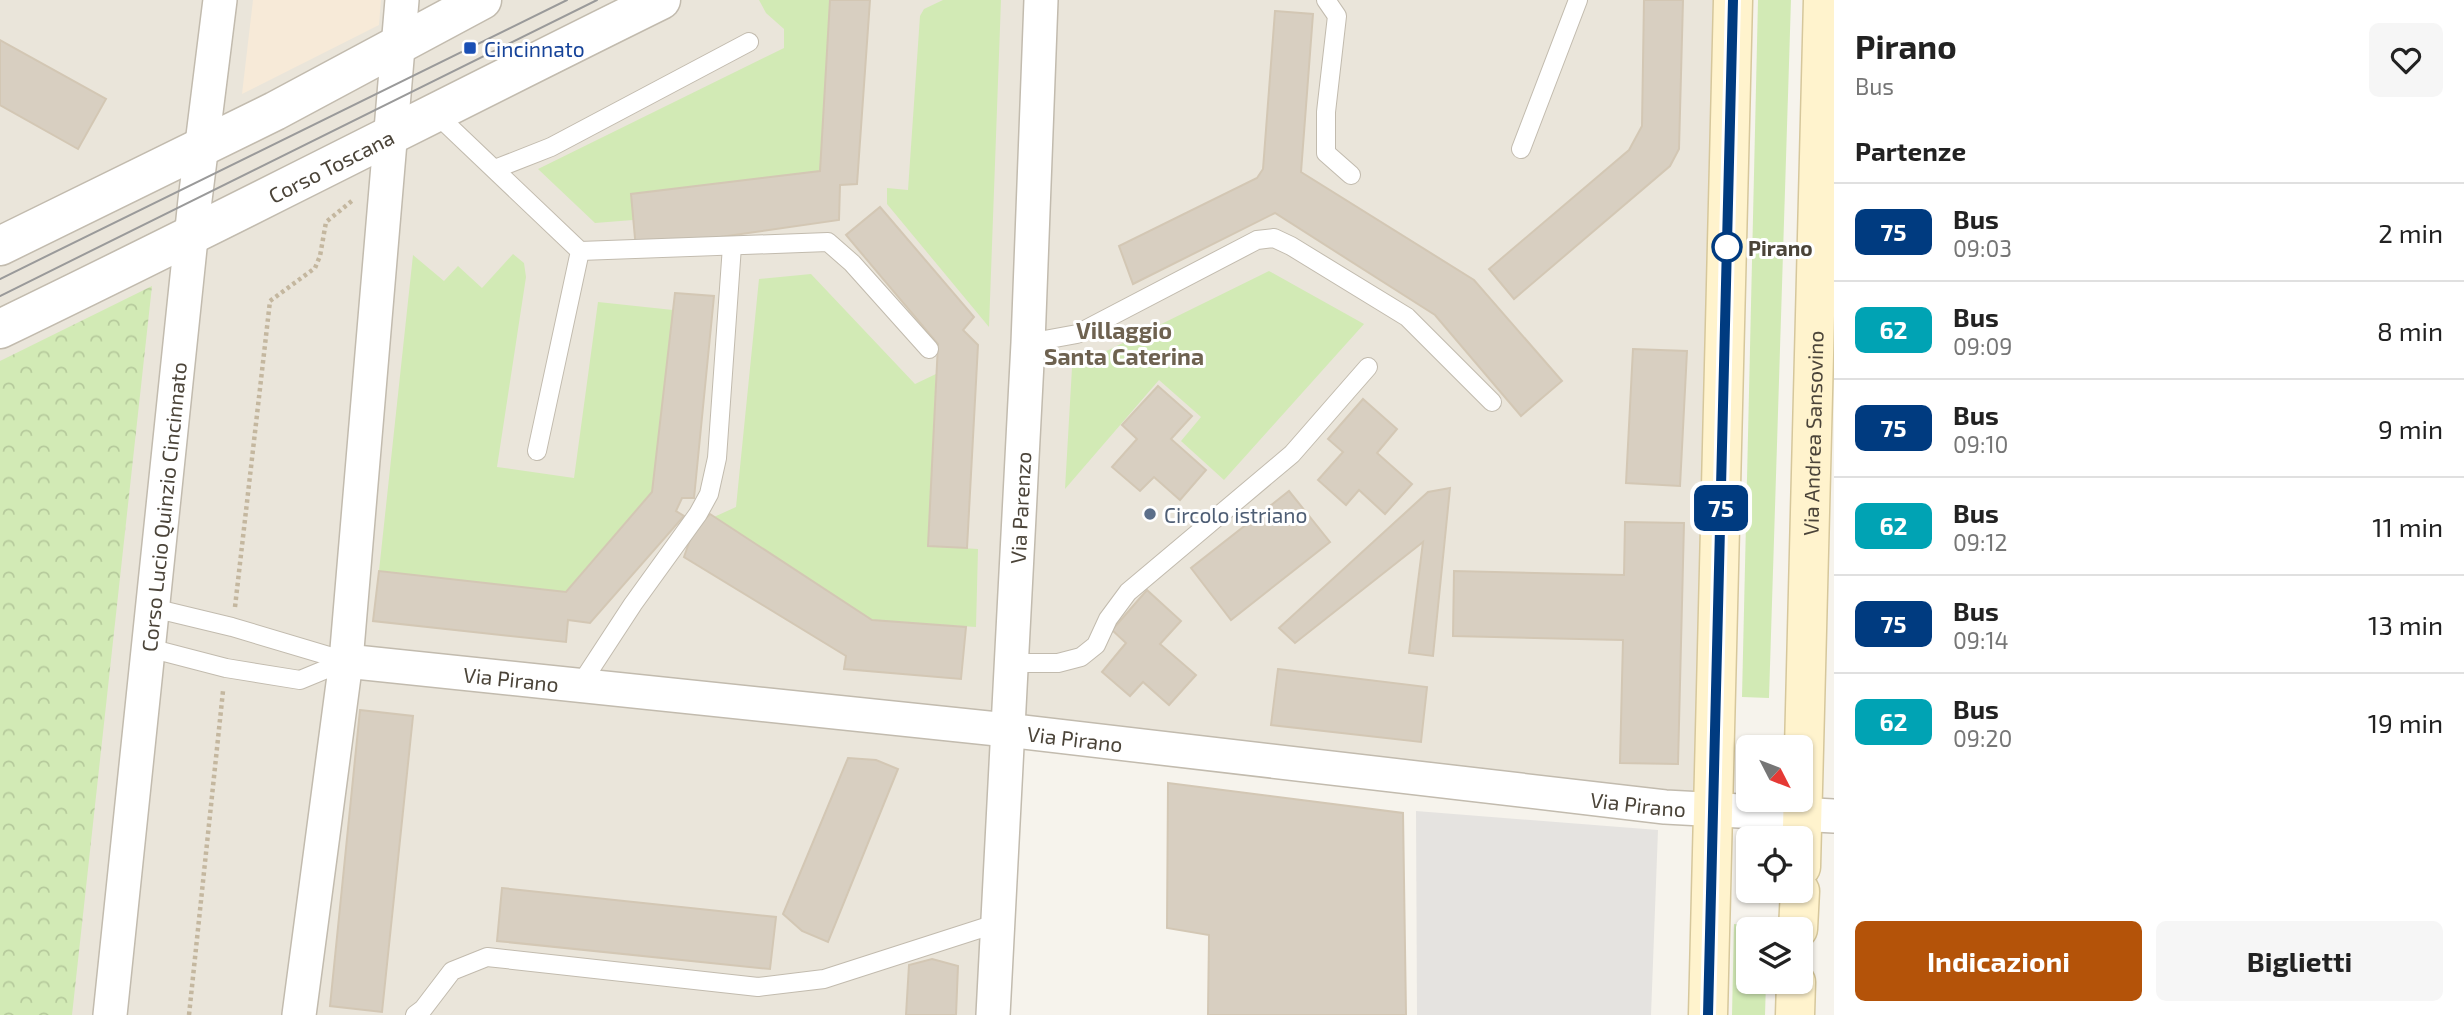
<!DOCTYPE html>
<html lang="it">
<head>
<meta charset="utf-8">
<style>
	body { margin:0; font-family:"Exo 2",sans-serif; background:#f6f6f6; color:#222; height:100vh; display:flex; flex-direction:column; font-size:26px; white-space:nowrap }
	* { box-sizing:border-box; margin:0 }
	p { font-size:23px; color:#767676 }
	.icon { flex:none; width:38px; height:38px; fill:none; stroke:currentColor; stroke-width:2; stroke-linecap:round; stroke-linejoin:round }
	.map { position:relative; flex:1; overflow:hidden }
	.side { display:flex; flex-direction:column; background:#fff; width:630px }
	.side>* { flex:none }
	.badge { padding:0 14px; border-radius:10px; font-size:24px; line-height:46px }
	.needle { width:46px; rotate:132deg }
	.fabs { position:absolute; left:1736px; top:735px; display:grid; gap:14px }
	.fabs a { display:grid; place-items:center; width:77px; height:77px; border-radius:10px; background:#fff; box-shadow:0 2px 5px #0004; font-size:35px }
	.map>.badge { position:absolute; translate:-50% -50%; box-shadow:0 0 0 4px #fff }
	h2 { padding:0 21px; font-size:26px; line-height:63px }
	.round { display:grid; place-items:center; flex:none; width:74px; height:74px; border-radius:10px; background:#f6f6f6 }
	.head { display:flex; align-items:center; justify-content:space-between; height:119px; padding:0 21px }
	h1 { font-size:33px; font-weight:700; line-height:52px }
	.primary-button { display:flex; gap:14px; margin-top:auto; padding:14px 21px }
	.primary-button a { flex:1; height:80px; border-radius:10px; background:#b45309; color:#fff; font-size:28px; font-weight:700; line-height:80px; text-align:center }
	.primary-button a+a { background:#f6f6f6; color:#222 }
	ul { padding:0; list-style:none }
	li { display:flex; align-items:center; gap:21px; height:98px; padding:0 21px; border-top:2px solid #e0e0e0 }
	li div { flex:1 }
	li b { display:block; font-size:26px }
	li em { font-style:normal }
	li .badge { min-width:77px; font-weight:700; text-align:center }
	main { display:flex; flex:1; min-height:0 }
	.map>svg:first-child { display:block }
</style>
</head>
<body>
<main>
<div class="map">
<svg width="1834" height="1015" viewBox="0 0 1834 1015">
	<defs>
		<pattern id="park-crowns" width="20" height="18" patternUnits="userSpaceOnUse" patternTransform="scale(1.75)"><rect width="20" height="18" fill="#d2eab5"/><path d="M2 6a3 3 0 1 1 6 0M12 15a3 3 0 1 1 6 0" fill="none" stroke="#b6ca9c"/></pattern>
	</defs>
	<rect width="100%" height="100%" fill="#f6f3ec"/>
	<!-- residential -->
	<path fill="#eae5da" d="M0 0H1719L1703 823 1008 730 985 1015H0Z"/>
	<!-- commercial -->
	<path fill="#f7ead8" d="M253 0H381L379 25 242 94Z"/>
	<!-- grass -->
	<g fill="#d2eab5">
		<path d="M759 0H830L820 171 631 194 633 220 595 223 538 169 784 48V29L766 13Z"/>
		<path d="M943 0H1001L989 327 887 204V188L908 190 920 16 924 9Z"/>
		<path d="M1758 0H1791L1769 698 1742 697Z"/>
		<path d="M513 254 524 263 526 277 497 467 574 478 598 302 673 310 652 492 566 592 379 571 413 255 444 281 458 266 482 288Z"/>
		<path d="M1269 271 1364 324 1224 480 1181 441 1201 417 1159 380 1065 489 1072 368Z"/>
		<path d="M811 274 915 384 936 374 928 546 978 549 976 627 872 620 714 517 736 507 759 279Z"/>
		<path d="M1734 924 1767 926V929H1748V982H1766L1765 1015H1732Z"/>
	</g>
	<!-- park -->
	<path fill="url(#park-crowns)" d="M152 286 72 1015H0V361Z"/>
	<!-- parking -->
	<path fill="#e5e3e0" d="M1416 811 1658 830 1651 1015H1417Z"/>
	<!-- building -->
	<g fill="#d8cfc1" stroke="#d3c7b4" stroke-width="2">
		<path d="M830 0H870L857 184 840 185 839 220 636 249 631 194 820 171Z"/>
		<path d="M1644 0H1683L1679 149 1670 166 1514 299 1489 269 1629 150 1642 126Z"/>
		<path d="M1275 11 1313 14 1301 172 1474 280 1562 381 1521 416 1435 315 1275 213 1133 284 1119 246 1257 178 1263 169Z"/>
		<path d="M0 40 106 99 78 149 0 105Z"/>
		<path d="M880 207 974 317 963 330 978 345 967 548 928 546 938 344 846 235Z"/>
		<path d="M675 293 714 296 694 498H682L676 511 684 516 590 623 568 620 566 642 373 621 379 571 566 592 652 492Z"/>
		<path d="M1633 349 1687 351 1680 486 1626 483Z"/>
		<path d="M1158 386 1192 416 1171 439 1206 470 1180 500 1154 477 1140 491 1112 467 1137 439 1122 425Z"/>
		<path d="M1363 399 1397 429 1377 453 1412 484 1385 514 1359 490 1346 505 1318 480 1343 452 1328 439Z"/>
		<path d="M1450 488 1433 656 1409 653 1423 542 1295 643 1279 628 1428 492Z"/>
		<path d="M1289 491 1330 542 1231 620 1191 568Z"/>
		<path d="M710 514 872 620 966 627 961 679 844 669 846 656 684 557 693 531Z"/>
		<path d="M1625 522 1684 523 1678 764 1620 763 1623 640 1453 636 1454 571 1624 575Z"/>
		<path d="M1147 590 1181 621 1160 644 1196 675 1169 705 1143 682 1130 696 1102 672 1126 643 1112 630Z"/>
		<path d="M1278 669 1427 687 1421 742 1271 725Z"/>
		<path d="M360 710 413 716 382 1012 330 1006Z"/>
		<path d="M848 758 876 760 898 769 828 942 802 931 783 914Z"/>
		<path d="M1168 783 1403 813 1406 1015H1208L1209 935 1167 928Z"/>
		<path d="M502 888 776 917 770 969 497 941Z"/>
		<path d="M932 959 958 966 956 1015H906L909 965Z"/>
	</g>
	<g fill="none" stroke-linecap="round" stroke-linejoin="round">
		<defs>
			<g id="service">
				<path d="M1326 0 1337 16 1326 112V153L1351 175"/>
				<path d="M435 113 580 251 537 451"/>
				<path d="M1521 149 1578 0"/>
				<path d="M495 169 551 147 749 42"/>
				<path d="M580 251 828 242 852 263 929 349"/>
				<path d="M1028 343 1077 334 1257 240 1274 238 1291 246 1407 317 1492 402"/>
				<path d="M153 608 232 627 346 661"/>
				<path d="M149 648 226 668 300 680 346 661"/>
				<path d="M1011 663H1058L1081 657 1096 645 1108 619 1128 592 1292 454 1368 367"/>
				<path d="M580 685 633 604 698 514 709 494 717 458 732 246"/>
				<path d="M415 1015 423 1009 452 971 487 957 758 987 824 979 998 923"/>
			</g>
			<g id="minor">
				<path id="s1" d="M346 661 1007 730 1665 807 1834 816"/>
				<path id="s2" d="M110 1015 195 200 220 0"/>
				<path d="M299 1015 346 661 402 0"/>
				<path id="s3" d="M993 1015 1028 343 1041 0"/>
			</g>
			<g id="tertiary">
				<path d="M0 246 275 111 482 0"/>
				<path id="s4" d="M0 329C222 222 440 109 661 0"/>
			</g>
			<g id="secondary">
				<path id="s5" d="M1801 867 1823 0"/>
				<path d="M1798 929 1800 891"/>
				<path d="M1708 1015 1733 0"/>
				<path d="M1795 1015 1796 982"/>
			</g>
		</defs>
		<!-- service casing -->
		<use href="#service" stroke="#c2bbae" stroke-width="20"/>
		<!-- minor casing -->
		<use href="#minor" stroke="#c2bbae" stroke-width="36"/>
		<!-- tertiary casing -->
		<use href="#tertiary" stroke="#c2bbae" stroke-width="41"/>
		<!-- secondary casing -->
		<use href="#secondary" stroke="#d6c79b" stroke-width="41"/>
		<!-- path -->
		<g stroke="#c4b79f" stroke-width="4.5" stroke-dasharray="3.5 3.5" stroke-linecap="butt">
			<path d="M235 607 270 301 315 268 320 256 326 222 353 200"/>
			<path d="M189 1015 223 691"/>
		</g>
		<!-- service -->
		<use href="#service" stroke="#fff" stroke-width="18"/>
		<!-- minor -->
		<use href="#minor" stroke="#fff" stroke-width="33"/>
		<!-- tertiary -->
		<use href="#tertiary" stroke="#fff" stroke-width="38"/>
		<!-- secondary -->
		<use href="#secondary" stroke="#fff3cd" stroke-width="38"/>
		<!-- tram -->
		<g stroke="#9a9a9a" stroke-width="2">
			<path d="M0 279 567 0"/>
			<path d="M0 296 597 0"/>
		</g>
	</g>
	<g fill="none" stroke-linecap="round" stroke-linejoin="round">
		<defs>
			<path id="line" d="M1708 1015 1733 0"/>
		</defs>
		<!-- line casing -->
		<use href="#line" stroke="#fff" stroke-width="16"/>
		<!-- line -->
		<use href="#line" stroke="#003b80" stroke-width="10"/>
	</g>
	<!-- markers -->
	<rect fill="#1a4fb4" stroke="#fff" stroke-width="2.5" x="463" y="41" width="14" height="14" rx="3.5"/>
	<circle fill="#fff" stroke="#003b80" stroke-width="3.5" cx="1727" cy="247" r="14"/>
	<circle fill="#5c6f8a" stroke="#fff" stroke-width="2.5" cx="1150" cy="514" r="7"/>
	<g text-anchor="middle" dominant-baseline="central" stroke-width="6" stroke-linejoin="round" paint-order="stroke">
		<!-- transit labels -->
		<g font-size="21" fill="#164399" stroke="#fff" text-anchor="start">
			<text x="484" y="48">Cincinnato</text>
		</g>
		<!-- street labels -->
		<g font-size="21" fill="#4b4439" stroke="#fff">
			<text stroke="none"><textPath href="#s4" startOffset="369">Corso Toscana</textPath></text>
			<text stroke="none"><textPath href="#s5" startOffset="434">Via Andrea Sansovino</textPath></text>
			<text stroke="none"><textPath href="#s2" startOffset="511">Corso Lucio Quinzio Cincinnato</textPath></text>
			<text stroke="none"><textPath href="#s3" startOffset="508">Via Parenzo</textPath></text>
			<text stroke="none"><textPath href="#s1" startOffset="166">Via Pirano</textPath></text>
			<text stroke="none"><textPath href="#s1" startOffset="733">Via Pirano</textPath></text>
			<text stroke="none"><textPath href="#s1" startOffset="1300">Via Pirano</textPath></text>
		</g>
		<!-- stop labels -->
		<g font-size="21" font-weight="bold" fill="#4b4439" stroke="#fff" text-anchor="start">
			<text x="1748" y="247">Pirano</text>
		</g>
		<!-- service labels -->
		<g font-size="21" fill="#4e5e75" stroke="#fff" text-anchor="start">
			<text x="1164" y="514">Circolo istriano</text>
		</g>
		<!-- neighbourhood labels -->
		<g font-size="23" font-weight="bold" fill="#6e6250" stroke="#fff">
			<text x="1124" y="330">Villaggio<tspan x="1124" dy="26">Santa Caterina</tspan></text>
		</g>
	</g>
</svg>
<div class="fabs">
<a><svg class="needle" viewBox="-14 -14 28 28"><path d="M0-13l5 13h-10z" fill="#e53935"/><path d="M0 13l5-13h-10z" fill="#767676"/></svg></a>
<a><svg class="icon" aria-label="locate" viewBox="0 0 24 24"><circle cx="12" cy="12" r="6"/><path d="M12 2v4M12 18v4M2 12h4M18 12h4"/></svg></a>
<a><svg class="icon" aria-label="layers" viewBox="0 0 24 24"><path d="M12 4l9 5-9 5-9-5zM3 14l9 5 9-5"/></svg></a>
</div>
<b class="badge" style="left:1721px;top:508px;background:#003b80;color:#fff">75</b>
</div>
<section class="side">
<div class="head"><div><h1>Pirano</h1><p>Bus</p></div><a class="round"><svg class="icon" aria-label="heart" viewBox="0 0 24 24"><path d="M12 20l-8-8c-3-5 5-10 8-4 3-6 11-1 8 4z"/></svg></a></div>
<h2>Partenze</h2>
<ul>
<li><span class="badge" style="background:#003b80;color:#fff">75</span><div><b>Bus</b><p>09:03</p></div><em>2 min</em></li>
<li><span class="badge" style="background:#00a3b4;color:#fff">62</span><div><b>Bus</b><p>09:09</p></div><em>8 min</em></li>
<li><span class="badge" style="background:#003b80;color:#fff">75</span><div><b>Bus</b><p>09:10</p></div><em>9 min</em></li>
<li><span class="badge" style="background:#00a3b4;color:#fff">62</span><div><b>Bus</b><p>09:12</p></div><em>11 min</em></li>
<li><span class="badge" style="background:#003b80;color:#fff">75</span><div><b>Bus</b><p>09:14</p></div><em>13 min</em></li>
<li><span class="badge" style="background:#00a3b4;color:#fff">62</span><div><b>Bus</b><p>09:20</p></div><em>19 min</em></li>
</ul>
<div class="primary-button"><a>Indicazioni</a><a>Biglietti</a></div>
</section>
</main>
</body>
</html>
